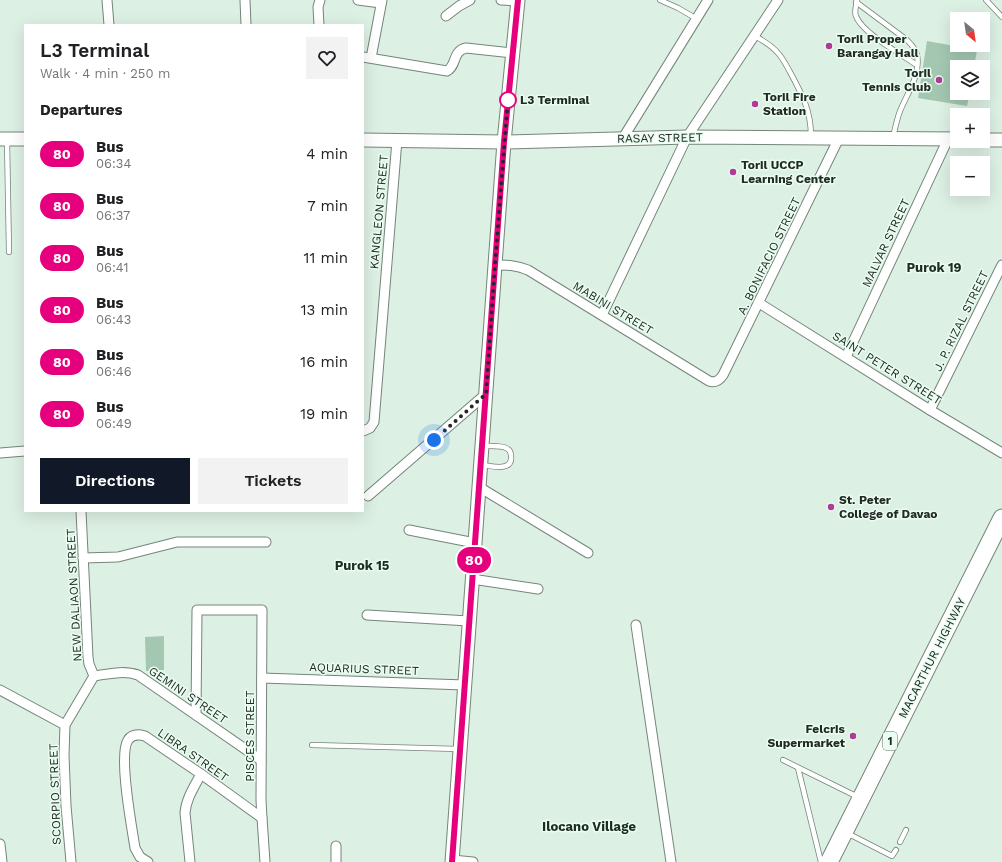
<!DOCTYPE html>
<html lang="en">
<head>
<meta charset="utf-8">
<style>
	body { margin:0; font-family:"Work Sans",sans-serif; background:#f2f2f2; color:#202124; height:100vh; display:flex; flex-direction:column; font-size:15px; white-space:nowrap }
	* { box-sizing:border-box; margin:0 }
	p { font-size:13px; color:#757577 }
	.icon { flex:none; width:22px; height:22px; fill:none; stroke:currentColor; stroke-width:2; stroke-linecap:round; stroke-linejoin:round }
	.map { position:relative; flex:1; overflow:hidden }
	.details { position:absolute; left:24px; top:24px; width:340px; height:488px; display:flex; flex-direction:column; background:#fff; border-radius:0px; box-shadow:0 4px 16px #0002 }
	.details>* { flex:none }
	.badge { padding:0 8px; border-radius:13px; font-size:14px; line-height:26px }
	.needle { width:26px; rotate:151deg }
	.tools { position:absolute; left:950px; top:12px; display:grid; gap:8px }
	.tools a { display:grid; place-items:center; width:40px; height:40px; border-radius:0px; background:#fff; box-shadow:0 4px 16px #0002; font-size:20px }
	.you { position:absolute; width:20px; height:20px; margin:-10px; border:3px solid #fff; border-radius:50%; background:#1a73e8; box-shadow:0 0 0 6px #1a73e833 }
	.map>.badge { position:absolute; translate:-50% -50%; box-shadow:0 0 0 2px #fff }
	h2 { padding:0 16px; font-size:15px; line-height:36px }
	.round { display:grid; place-items:center; flex:none; width:42px; height:42px; border-radius:0px; background:#f2f2f2 }
	.overview { display:flex; align-items:center; justify-content:space-between; height:68px; padding:0 16px }
	h1 { font-size:19px; font-weight:600; line-height:30px }
	.action { display:flex; gap:8px; margin-top:auto; padding:8px 16px }
	.action a { flex:1; height:46px; border-radius:0px; background:#111827; color:#fff; font-size:16px; font-weight:600; line-height:46px; text-align:center }
	.action a+a { background:#f2f2f2; color:#202124 }
	ul { padding:0; list-style:none }
	li { display:flex; align-items:center; gap:12px; height:52px; padding:0 16px }
	li div { flex:1 }
	li b { display:block; font-size:15px }
	li em { font-style:normal }
	li .badge { min-width:44px; font-weight:700; text-align:center }
	.map>svg:first-child { display:block }
</style>
</head>
<body>
<div class="map">
<svg width="1002" height="862" viewBox="0 0 1002 862">
	<rect width="100%" height="100%" fill="#ddf0e4"/>
	<!-- green -->
	<g fill="#a3c7b1">
		<path d="M927 41 977 50 974 67H957V93H970L967 106 918 98Z"/>
		<path d="M164 636V670L146 671 145 637Z"/>
	</g>
	<g fill="none" stroke-linecap="round" stroke-linejoin="round">
		<defs>
			<g id="lane">
				<path d="M660 0 678 8 697 19"/>
				<path d="M986 0 1002 17"/>
				<path d="M857 1C856 6 854 12 856 16 862 33 902 55 917 65"/>
				<path d="M856 2 907 40C911 44 916 49 917 55 921 74 907 94 900 111 897 119 895 128 893 138"/>
				<path d="M755 36C762 40 771 45 777 52 783 58 786 65 790 72 802 94 811 111 811 136"/>
				<path d="M7 140 9 252"/>
				<path d="M483 465C492 466 513 472 511 456 511 452 509 449 506 448 501 445 490 446 484 446"/>
				<path d="M312 745 459 749"/>
				<path d="M783 760 858 797"/>
				<path d="M798 768 821 862"/>
				<path d="M847 833 892 856 896 850"/>
				<path d="M900 842 906 830"/>
			</g>
			<g id="street">
				<path d="M107 0 109 25"/>
				<path d="M245 0 246 25"/>
				<path d="M358 0 381 3"/>
				<path d="M501 0 518 1"/>
				<path d="M446 16 459 6 470 0"/>
				<path d="M319 25 318 7 320 0"/>
				<path d="M363 57 447 71C457 66 452 51 466 48L513 53"/>
				<path d="M371 58 382 0"/>
				<path d="M623 138 708 0"/>
				<path d="M495 265C507 265 516 265 528 270L709 381C715 383 719 381 723 375L839 138"/>
				<path d="M759 303 930 410 1002 453"/>
				<path d="M602 315 687 137 778 0"/>
				<path d="M846 357 948 139"/>
				<path d="M930 410 1002 265"/>
				<path d="M363 431 370 428 374 422 397 140"/>
				<path d="M0 453 25 451"/>
				<path d="M479 487 588 553"/>
				<path d="M368 496 486 394"/>
				<path d="M81 511 88 657 89 664 94 676"/>
				<path d="M409 530 475 543"/>
				<path d="M83 558 118 557 177 542H266"/>
				<path d="M472 579 538 589"/>
				<path d="M367 615 469 621"/>
				<path d="M636 625 671 862"/>
				<path d="M94 676C108 674 124 670 138 675L261 760"/>
				<path d="M262 678 465 685"/>
				<path d="M0 690 65 725"/>
				<path d="M196 715 197 610H262L261 800 262 818 265 862"/>
				<path d="M0 844 2 862"/>
				<path d="M336 846V862"/>
				<path d="M452 860 473 862"/>
				<path d="M71 862 66 806 64 755 65 725 94 676"/>
				<path d="M148 862 140 857 135 848C132 828 118 755 128 740 132 734 138 734 145 736L201 774 262 818"/>
				<path d="M190 862 185 813C186 799 194 787 201 774"/>
			</g>
			<g id="secondary">
				<path d="M0 139H25"/>
				<path d="M363 140 504 142 687 137 957 139"/>
				<path d="M983 140H1002"/>
				<path d="M452 862 495 265 504 142 518 0"/>
			</g>
			<path id="highway" d="M829 862 1002 518"/>
		</defs>
		<!-- lane casing -->
		<use href="#lane" stroke="#74857a" stroke-width="6"/>
		<!-- street casing -->
		<use href="#street" stroke="#74857a" stroke-width="11"/>
		<!-- secondary casing -->
		<use href="#secondary" stroke="#74857a" stroke-width="15"/>
		<!-- highway casing -->
		<use href="#highway" stroke="#74857a" stroke-width="19"/>
		<!-- lane -->
		<use href="#lane" stroke="#fff" stroke-width="4.5"/>
		<!-- street -->
		<use href="#street" stroke="#fff" stroke-width="9"/>
		<!-- secondary -->
		<use href="#secondary" stroke="#fff" stroke-width="13"/>
		<!-- highway -->
		<use href="#highway" stroke="#fff" stroke-width="17"/>
	</g>
	<g fill="none" stroke-linecap="round" stroke-linejoin="round">
		<defs>
			<path id="line" d="M452 862 495 265 504 142 518 0"/>
		</defs>
		<!-- line casing -->
		<use href="#line" stroke="#fff" stroke-width="9"/>
		<!-- line -->
		<use href="#line" stroke="#e6007e" stroke-width="6"/>
		<!-- walk -->
		<path stroke="#232a25" stroke-width="4" stroke-dasharray="0 7.2" d="M434 440 486 394 495 265 508 98V100"/>
	</g>
	<!-- markers -->
	<g fill="#ae3b95" stroke="#eafdf1" stroke-width="1.5">
		<circle cx="829" cy="46" r="4"/>
		<circle cx="939" cy="80" r="4"/>
		<circle cx="755" cy="104" r="4"/>
		<circle cx="733" cy="172" r="4"/>
		<circle cx="831" cy="507" r="4"/>
		<circle cx="853" cy="736" r="4"/>
	</g>
	<circle fill="#fff" stroke="#e6007e" stroke-width="2" cx="508" cy="100" r="8"/>
	<g text-anchor="middle" dominant-baseline="central" stroke-width="3" stroke-linejoin="round" paint-order="stroke">
		<!-- shield labels -->
		<rect fill="#eafdf1" stroke="#5f6962" stroke-width="1" x="883" y="732" width="14" height="18" rx="3"/>
		<g font-size="11" font-weight="bold" fill="#232a25">
			<text x="890" y="741">1</text>
		</g>
		<!-- poi labels -->
		<g font-size="12" font-weight="bold" fill="#232a25" stroke="#eafdf1" text-anchor="start">
			<text x="837" y="39">Toril Proper<tspan x="837" dy="14">Barangay Hall</tspan></text>
			<text x="931" y="73" text-anchor="end">Toril<tspan x="931" dy="14">Tennis Club</tspan></text>
			<text x="763" y="97">Toril Fire<tspan x="763" dy="14">Station</tspan></text>
			<text x="741" y="165">Toril UCCP<tspan x="741" dy="14">Learning Center</tspan></text>
			<text x="839" y="500">St. Peter<tspan x="839" dy="14">College of Davao</tspan></text>
			<text x="845" y="729" text-anchor="end">Felcris<tspan x="845" dy="14">Supermarket</tspan></text>
		</g>
		<!-- stop labels -->
		<g font-size="12" font-weight="bold" fill="#232a25" stroke="#eafdf1" text-anchor="start">
			<text x="520" y="100">L3 Terminal</text>
		</g>
		<!-- street labels -->
		<g font-size="12" fill="#232a25" stroke="#eafdf1">
			<text transform="translate(660 138) rotate(-1)">RASAY STREET</text>
			<text transform="translate(379 212) rotate(-85)">KANGLEON STREET</text>
			<text transform="translate(886 243) rotate(-65)">MALVAR STREET</text>
			<text transform="translate(769 256) rotate(-64)">A. BONIFACIO STREET</text>
			<text transform="translate(613 308) rotate(31)">MABINI STREET</text>
			<text transform="translate(961 321) rotate(-64)">J. P. RIZAL STREET</text>
			<text transform="translate(887 368) rotate(32)">SAINT PETER STREET</text>
			<text transform="translate(74 595) rotate(-93)">NEW DALIAON STREET</text>
			<text transform="translate(932 658) rotate(-63)">MACARTHUR HIGHWAY</text>
			<text transform="translate(364 669) rotate(2)">AQUARIUS STREET</text>
			<text transform="translate(188 695) rotate(34)">GEMINI STREET</text>
			<text transform="translate(250 736) rotate(-90)">PISCES STREET</text>
			<text transform="translate(193 755) rotate(35)">LIBRA STREET</text>
			<text transform="translate(55 794) rotate(-92)">SCORPIO STREET</text>
		</g>
		<!-- neighbourhood labels -->
		<g font-size="13" font-weight="bold" fill="#1e2d24" stroke="#eafdf1">
			<text x="934" y="267">Purok 19</text>
			<text x="362" y="565">Purok 15</text>
			<text x="589" y="826">Ilocano Village</text>
		</g>
	</g>
</svg>
<div class="tools">
<a><svg class="needle" viewBox="-14 -14 28 28"><path d="M0-13l5 13h-10z" fill="#e53935"/><path d="M0 13l5-13h-10z" fill="#757577"/></svg></a>
<a><svg class="icon" aria-label="layers" viewBox="0 0 24 24"><path d="M12 4l9 5-9 5-9-5zM3 14l9 5 9-5"/></svg></a>
<a>+</a>
<a>−</a>
</div>
<div class="you" style="left:434px;top:440px"></div>
<b class="badge" style="left:474px;top:560px;background:#e6007e;color:#fff">80</b>
<section class="details">
<div class="overview"><div><h1>L3 Terminal</h1><p>Walk · 4 min · 250 m</p></div><a class="round"><svg class="icon" aria-label="heart" viewBox="0 0 24 24"><path d="M12 20l-8-8c-3-5 5-10 8-4 3-6 11-1 8 4z"/></svg></a></div>
<h2>Departures</h2>
<ul>
<li><span class="badge" style="background:#e6007e;color:#fff">80</span><div><b>Bus</b><p>06:34</p></div><em>4 min</em></li>
<li><span class="badge" style="background:#e6007e;color:#fff">80</span><div><b>Bus</b><p>06:37</p></div><em>7 min</em></li>
<li><span class="badge" style="background:#e6007e;color:#fff">80</span><div><b>Bus</b><p>06:41</p></div><em>11 min</em></li>
<li><span class="badge" style="background:#e6007e;color:#fff">80</span><div><b>Bus</b><p>06:43</p></div><em>13 min</em></li>
<li><span class="badge" style="background:#e6007e;color:#fff">80</span><div><b>Bus</b><p>06:46</p></div><em>16 min</em></li>
<li><span class="badge" style="background:#e6007e;color:#fff">80</span><div><b>Bus</b><p>06:49</p></div><em>19 min</em></li>
</ul>
<div class="action"><a>Directions</a><a>Tickets</a></div>
</section>
</div>
</body>
</html>
